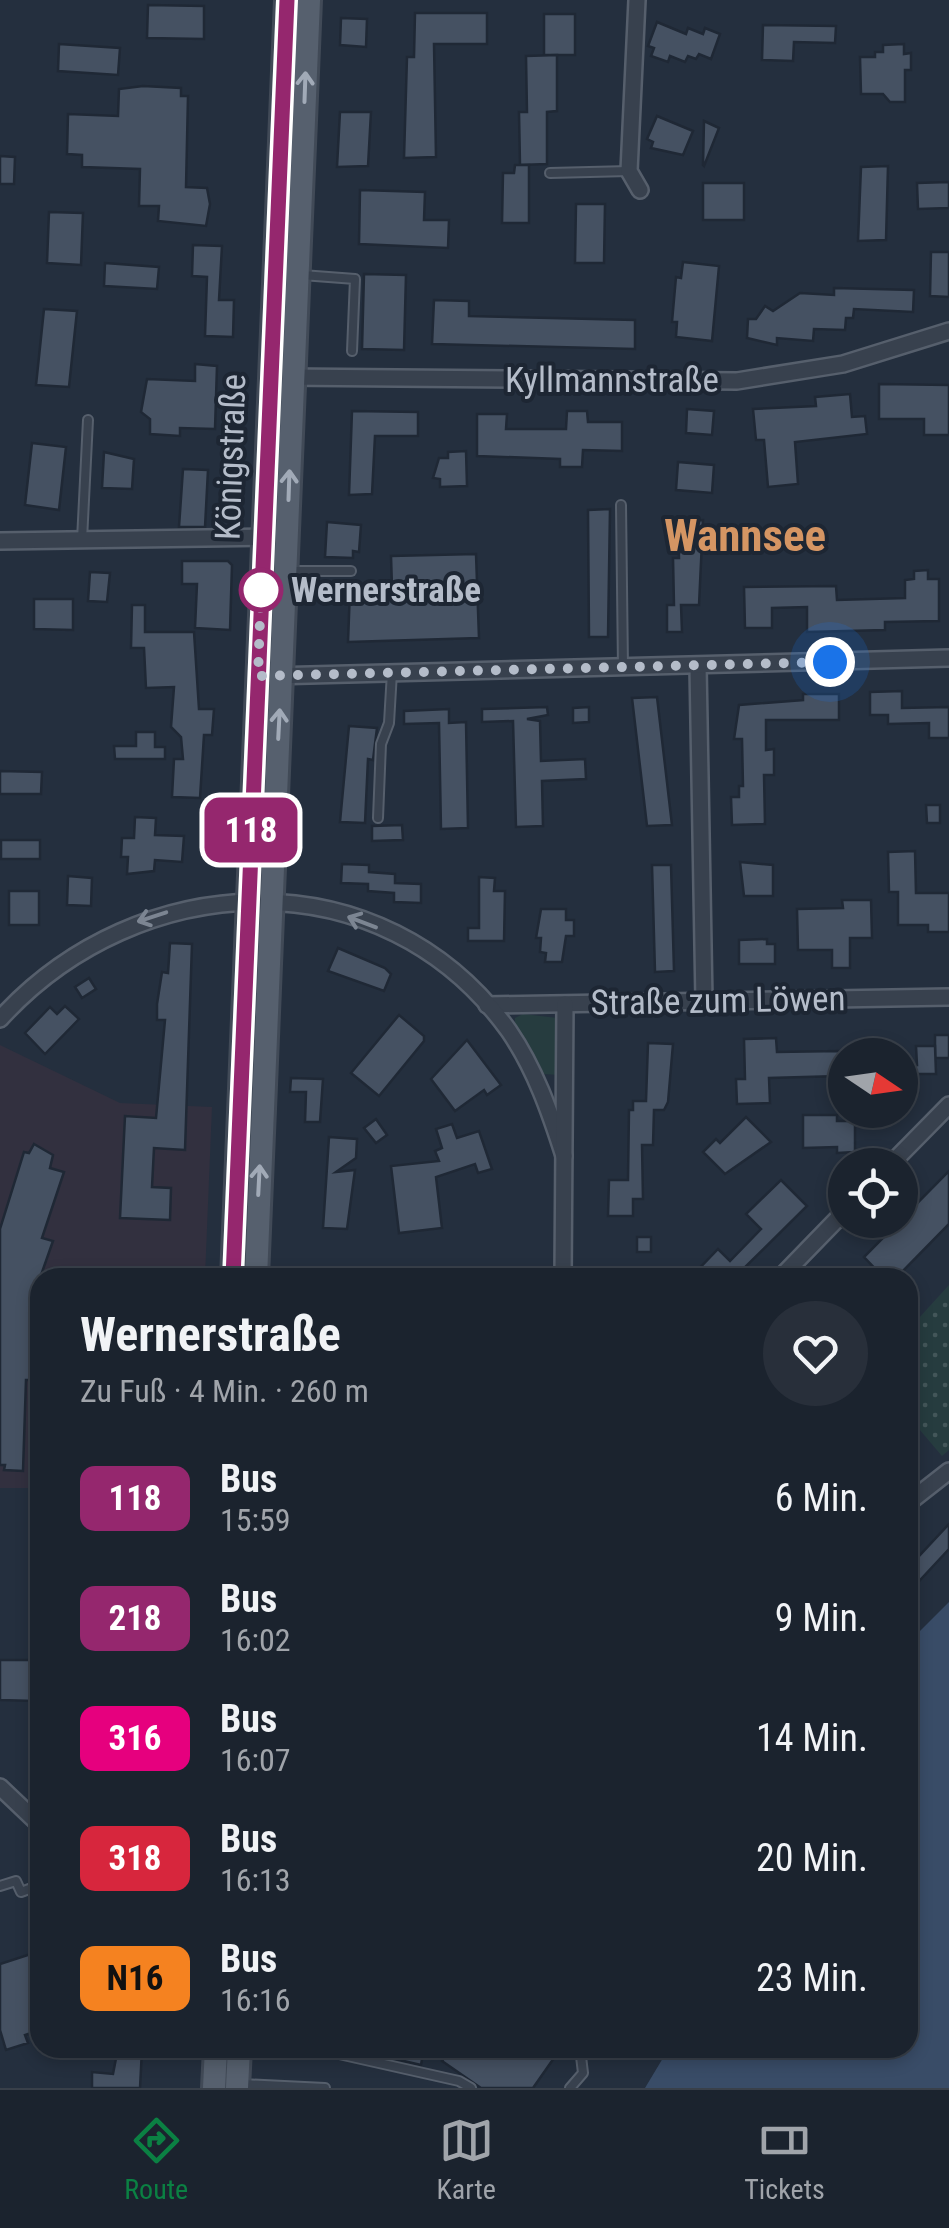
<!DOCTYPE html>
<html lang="de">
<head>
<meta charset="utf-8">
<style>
	body { margin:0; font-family:"Roboto Condensed",sans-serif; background:#282f3a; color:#f1f3f6; height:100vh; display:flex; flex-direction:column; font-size:38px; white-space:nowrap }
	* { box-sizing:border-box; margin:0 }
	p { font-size:32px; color:#a0a4aa }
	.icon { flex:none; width:55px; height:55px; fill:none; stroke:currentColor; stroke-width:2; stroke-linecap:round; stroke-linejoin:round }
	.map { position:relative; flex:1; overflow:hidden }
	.drawer { position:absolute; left:30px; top:1268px; width:888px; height:790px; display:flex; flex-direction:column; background:#1b232e; border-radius:30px; box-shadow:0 5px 15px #0003,0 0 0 2px #39404a }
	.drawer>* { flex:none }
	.badge { padding:0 20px; border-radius:15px; font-size:35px; line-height:65px }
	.needle { width:65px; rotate:103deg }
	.controls { position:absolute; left:828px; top:1038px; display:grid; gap:20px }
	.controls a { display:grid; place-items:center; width:90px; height:90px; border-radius:50%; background:#1b232e; box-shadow:0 5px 15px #0003,0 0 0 2px #39404a; font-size:50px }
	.you { position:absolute; width:50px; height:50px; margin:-25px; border:8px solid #fff; border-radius:50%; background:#1a73e8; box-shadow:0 0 0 15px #1a73e833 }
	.map>.badge { position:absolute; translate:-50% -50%; box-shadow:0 0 0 5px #fff }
	.round { display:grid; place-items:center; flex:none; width:105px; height:105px; border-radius:52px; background:#282f3a }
	.headline { display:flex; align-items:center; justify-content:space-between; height:170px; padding:0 50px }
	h1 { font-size:48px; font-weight:700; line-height:75px }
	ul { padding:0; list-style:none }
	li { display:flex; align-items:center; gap:30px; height:120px; padding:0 50px }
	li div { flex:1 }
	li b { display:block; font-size:38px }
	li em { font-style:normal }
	li .badge { min-width:110px; font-weight:700; text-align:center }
	.tab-bar { display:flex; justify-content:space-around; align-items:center; height:140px; border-top:2px solid #39404a; background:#1b232e; font-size:28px; color:#a0a4aa }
	.tab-bar a { display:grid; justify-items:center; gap:5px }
	.tab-bar .active { color:#0b8043 }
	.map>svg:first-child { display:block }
</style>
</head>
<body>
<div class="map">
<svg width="949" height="2088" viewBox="0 0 949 2088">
	<defs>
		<pattern id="park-dots" width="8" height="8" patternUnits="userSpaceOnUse" patternTransform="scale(2.5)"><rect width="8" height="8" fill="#263c3f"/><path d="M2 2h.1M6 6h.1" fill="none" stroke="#435659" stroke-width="1.8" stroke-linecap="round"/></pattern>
	</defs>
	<rect width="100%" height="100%" fill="#242f3e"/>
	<!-- medical -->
	<path fill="#32303f" d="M0 1045 120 1103 212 1107 205 1277 40 1278V1488H0Z"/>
	<!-- grass -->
	<path fill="#263c3f" d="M523 1014 558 1018 559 1075 544 1074 515 1027V1018Z"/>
	<!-- park -->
	<path fill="url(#park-dots)" d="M949 1285V1450L942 1456 908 1416V1330Z"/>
	<!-- water -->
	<path fill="#394c67" d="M949 1602V2088H645L669 2048H908V1643Z"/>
	<!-- building -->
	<g fill="#455162" stroke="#1f2835" stroke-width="2.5">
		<path d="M148 5 204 6V39L147 38Z"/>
		<path d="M415 13H487V44H434L436 157 404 158 407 57H414Z"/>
		<rect x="544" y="14" width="31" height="41"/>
		<path d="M341 18 367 19 366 47 340 45Z"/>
		<path d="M657 22 686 34 688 28 703 34 705 28 720 34 711 59 699 54 696 59 688 56 685 62 670 56 668 62 651 56 654 48 648 46Z"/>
		<path d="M763 25 836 26 835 43 794 42 793 61 762 60Z"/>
		<path d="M59 44 120 48 118 75 58 71Z"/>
		<path d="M904 44V54L911 53V70H905V102H890L883 94H861L860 57H875V52H883V45Z"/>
		<path d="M557 55V111L547 112V164L520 165 519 112H527L526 56Z"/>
		<path d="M143 86 181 88V96H188L186 187 207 188 210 204 206 226 158 221 159 206H139L140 169 82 167V155L67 154 68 114 118 116 119 89Z"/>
		<path d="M340 112H371L368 166 337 167Z"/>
		<path d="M657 116 693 131 683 155 651 148 653 142 647 139Z"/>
		<path d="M704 121 719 128 704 166 703 165Z"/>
		<path d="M0 156 15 157 14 184H0Z"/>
		<path d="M515 165H529V223H502L503 173H514Z"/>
		<path d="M888 166 886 240 858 241 861 167Z"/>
		<path d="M949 182V208L918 209 917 183Z"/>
		<rect x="703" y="183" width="41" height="37"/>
		<path d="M360 190 425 192 424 220H449L448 248 359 244Z"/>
		<path d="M576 204H605L604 263H575Z"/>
		<path d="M49 212 83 213 81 265 47 263Z"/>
		<path d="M193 245 222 246 219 300H234L233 337 205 336 207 277 192 276Z"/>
		<path d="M931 252H949V297L930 296Z"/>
		<path d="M683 262 719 266 712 341 676 337 677 322H672L676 277 681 278Z"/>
		<path d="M105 263 159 267 157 289 104 286Z"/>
		<path d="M364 274 406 275 404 350 362 349Z"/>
		<path d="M834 288 914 290 913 312 854 309 853 318H846L845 330 814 329 813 341 777 338V345L747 338 748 319H756L765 306 773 311 800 293 834 295Z"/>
		<path d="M434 300 469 301V316L635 320V349L432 344Z"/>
		<path d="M44 309 77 311 69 387 36 385Z"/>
		<path d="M195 364 217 366 215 429 180 428V436L150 434V419L141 412 147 379 195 381Z"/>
		<path d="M879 384 949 385V435H924V419H879Z"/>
		<path d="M850 394 852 417 865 416 867 434 795 442 798 484 768 487 764 440H756L753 409 816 406 815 397Z"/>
		<path d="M687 409 714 411 712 435 686 433Z"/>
		<path d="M352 411 418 412V436H375L372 494 349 495Z"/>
		<path d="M567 411H587L588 422H622V451L583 450 582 467H560V459L477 456V414H507L506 429H566Z"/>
		<path d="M32 443 66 447 59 510 25 505Z"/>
		<path d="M466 451 467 486 440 487V479L433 478 439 458H448V452Z"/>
		<path d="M104 452 134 459 132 489 102 488Z"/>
		<path d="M678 462 714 465 712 493 676 490Z"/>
		<path d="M183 469 208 470 205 527H179Z"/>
		<path d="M610 509 608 637H589L588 510Z"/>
		<path d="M703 520 699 605H681L682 632H667V605H674L673 558H679L678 521Z"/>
		<path d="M327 522 361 525 359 552 353 551V558L325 557Z"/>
		<path d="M476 554 479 638 348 642 350 590 392 587 391 556Z"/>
		<path d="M182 561H228L232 565 230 630 195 628 197 584H182Z"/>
		<path d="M928 570V579H939V621L885 622V630L807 632V607L772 608V628H745L744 587 836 586 837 600 905 598V580L914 579V571Z"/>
		<path d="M90 572 110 573 107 602 88 601Z"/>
		<path d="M34 599H73V630L34 629Z"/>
		<path d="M132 605H145V632H194L199 709H214L212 735H204L200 798 172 797 174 759H183L181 737 171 727 174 687 146 688 144 648H131Z"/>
		<path d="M902 691V708L949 707V738H929V723L888 724V715H870V692Z"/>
		<path d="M803 694H839V720H766V750L774 749V775H764L765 824 732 825 731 797H739V786H743L742 739H734L739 705 803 700Z"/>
		<path d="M657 697 672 825 647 826 632 698Z"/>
		<path d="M547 707 548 715 527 719 540 721 541 761 585 759 586 779 542 781 543 826 516 827 513 721 482 722V709Z"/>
		<path d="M589 707V722L573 723V708Z"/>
		<path d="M449 709V723L466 722 468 828 441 829 439 723 404 724V711Z"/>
		<path d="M349 726 377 728 373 760 368 759 365 823 340 822Z"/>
		<path d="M136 732H155V747H165V759H115L114 746H136Z"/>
		<path d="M0 771 42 772 41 794H0Z"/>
		<path d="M926 805H940V823H927Z"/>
		<path d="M135 817 156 818 155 835 184 836 182 862 155 860 154 871 127 874 128 857H121L122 838H134Z"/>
		<path d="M402 825 403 840 372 841V826Z"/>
		<rect x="1" y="840" width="39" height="19"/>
		<path d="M915 851 916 893H949V932H928V925H898V892H889L888 852Z"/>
		<path d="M740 862 773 865V896H744Z"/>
		<path d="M342 864 369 865V872L395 874V883L421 884V903L394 902V893L368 891V884L341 883Z"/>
		<path d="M652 865H671L674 971 655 972Z"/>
		<path d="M68 876 92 878 91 906 67 905Z"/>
		<path d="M479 877 495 878 494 891H505L504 941H468V928H479Z"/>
		<rect x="9" y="891" width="30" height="34"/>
		<path d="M842 900H871L872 938H850V968H832V950H798L797 909 843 908Z"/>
		<path d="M541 909H566V920H574V936H566L562 962H545L546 953 540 952 541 938H536Z"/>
		<path d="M767 939V944H775V964H739V940Z"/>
		<path d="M170 943 192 944 185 1150 154 1148 152 1187 171 1188 170 1220 120 1218 125 1116 156 1118 165 1020H157V1004L162 972 168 973Z"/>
		<path d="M338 948 385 968 391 974 384 991 328 971Z"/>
		<path d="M89 978 96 989 82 998 75 987Z"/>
		<path d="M65 1006 79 1019 45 1054 25 1033 50 1007 57 1014Z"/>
		<path d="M399 1015 424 1036V1041L379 1096 351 1073Z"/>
		<rect x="935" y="1035" width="14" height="23"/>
		<path d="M776 1038 777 1052 840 1051V1076L769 1078 770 1103 737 1104 736 1079H745L744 1039Z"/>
		<path d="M467 1040 501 1085 487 1095 484 1090 455 1111 431 1079Z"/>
		<path d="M648 1043 673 1044 668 1102 664 1110H654L653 1145H642L643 1199H633V1216H608L609 1180H628L629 1110H633V1101H646Z"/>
		<path d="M916 1046H935L936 1074H917L918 1093H900V1066L917 1065Z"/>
		<path d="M291 1078 323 1079 320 1122H305L306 1092H290Z"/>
		<path d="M803 1115H837V1121H855V1152L837 1153V1147L803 1148Z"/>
		<path d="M746 1117 771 1142 725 1174 703 1152 716 1139 720 1143Z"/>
		<path d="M376 1119 387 1135 376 1143 364 1128Z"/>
		<path d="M452 1124 457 1138 479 1131 492 1169 478 1173 475 1164 436 1177 442 1228 399 1233 391 1166 439 1161 435 1151 442 1148 436 1129Z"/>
		<path d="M329 1137 357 1139 356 1158 336 1172 355 1170 347 1229 323 1228Z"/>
		<path d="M34 1144 53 1155 50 1168 64 1172 42 1238 53 1241 40 1278V1380H26L23 1471 4 1470 5 1465H0V1229L24 1152 29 1153Z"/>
		<path d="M949 1171V1224L896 1278H884L864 1257Z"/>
		<path d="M781 1180 807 1206 734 1278H690L718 1249 730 1261 761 1229 746 1214Z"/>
		<rect x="637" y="1237" width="14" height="15"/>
		<path d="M949 1524V1549L908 1593V1568Z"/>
		<path d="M0 1660H35L40 1691H35V1701L0 1700Z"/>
		<path d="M40 1951V1985L32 1988 40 2010V2030L25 2035 28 2043 6 2050 0 2030V1964Z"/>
		<path d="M118 2048 142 2049 140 2088H92V2072L113 2074Z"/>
		<path d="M365 2048H424L421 2065 365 2052Z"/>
		<path d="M451 2048H561L533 2088H481L442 2061Z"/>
	</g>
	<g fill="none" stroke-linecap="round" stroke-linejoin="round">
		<defs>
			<g id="service">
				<path d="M550 173 629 171"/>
				<path d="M302 275 355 279 352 351"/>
				<path d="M621 505 623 667"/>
				<path d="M82 540 88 420"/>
				<path d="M290 571H351"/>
				<path d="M378 818 381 744 389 723 392 672"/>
				<path d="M0 1886 16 1881 21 1892 40 1885"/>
				<path d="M321 2050 459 2081 471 2088"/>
				<path d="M243 2051 305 2054 323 2048"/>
				<path d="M242 2084 325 2088"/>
				<path d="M570 2088 583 2073 580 2048"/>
			</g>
			<g id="minor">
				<path d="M637 0 629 171 640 190"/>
				<path d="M285 377 737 381 843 364 949 331"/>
				<path d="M0 541 273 537"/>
				<path d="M698 666 704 1001"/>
				<path d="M272 676 949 658"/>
				<path d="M487 1005 949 997"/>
				<path d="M0 1019C138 867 383 855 509 1031 535 1069 550 1112 564 1156"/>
				<path d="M890 1165 949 1105"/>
				<path d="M563 1278 565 1004"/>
				<path d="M780 1278 845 1211"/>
				<path d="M908 1503 949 1471"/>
				<path d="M0 1787 40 1825"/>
			</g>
			<g id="primary">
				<path d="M233 1278 287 0"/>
				<path d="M256 1278 309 0"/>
				<path d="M214 2088 216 2048"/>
				<path d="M237 2088 239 2048"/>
			</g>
		</defs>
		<!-- service casing -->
		<use href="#service" stroke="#565f6c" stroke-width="12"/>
		<!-- minor casing -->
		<use href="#minor" stroke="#565f6c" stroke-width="20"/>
		<!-- primary casing -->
		<use href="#primary" stroke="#414a57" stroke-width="28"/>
		<!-- service -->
		<use href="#service" stroke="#38414e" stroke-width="8"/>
		<!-- minor -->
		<use href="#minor" stroke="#38414e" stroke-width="15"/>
		<!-- primary -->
		<use href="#primary" stroke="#56606e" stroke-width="22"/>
	</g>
	<!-- one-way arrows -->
	<defs><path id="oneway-shaft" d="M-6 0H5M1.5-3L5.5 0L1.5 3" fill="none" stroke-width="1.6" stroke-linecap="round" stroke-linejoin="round" transform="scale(2.5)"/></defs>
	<g stroke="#a1aab7">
		<use href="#oneway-shaft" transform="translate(305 87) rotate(-88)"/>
		<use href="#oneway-shaft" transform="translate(289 485) rotate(-88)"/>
		<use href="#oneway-shaft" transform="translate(279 724) rotate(-87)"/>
		<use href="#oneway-shaft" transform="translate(259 1180) rotate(-87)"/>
	</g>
	<g stroke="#7c8592">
		<use href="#oneway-shaft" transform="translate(152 917) rotate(162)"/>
		<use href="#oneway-shaft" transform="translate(362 922) rotate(-159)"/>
	</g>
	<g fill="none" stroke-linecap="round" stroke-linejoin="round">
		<defs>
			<path id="line" d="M233 1278 287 0"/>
		</defs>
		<!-- line casing -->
		<use href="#line" stroke="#fff" stroke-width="22"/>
		<!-- line -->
		<use href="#line" stroke="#95276e" stroke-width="15"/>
		<!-- walk -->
		<path stroke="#b4bcc9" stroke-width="10" stroke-dasharray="0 18" d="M261 590 258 676 830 662"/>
	</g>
	<!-- markers -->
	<circle fill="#fff" stroke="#95276e" stroke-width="5" cx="261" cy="590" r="20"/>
	<g text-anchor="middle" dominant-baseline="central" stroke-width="8" stroke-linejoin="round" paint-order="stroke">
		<!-- street labels -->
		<g font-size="35" fill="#b4bcc9" stroke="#1d2633">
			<text x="612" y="380">Kyllmannstraße</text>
			<text transform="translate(231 457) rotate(-88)">Königstraße</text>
			<text transform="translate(718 1001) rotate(-1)">Straße zum Löwen</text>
		</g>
		<!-- stop labels -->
		<g font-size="35" font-weight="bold" fill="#b4bcc9" stroke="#1d2633" text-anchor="start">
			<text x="291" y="590">Wernerstraße</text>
		</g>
		<!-- district labels -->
		<g font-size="45" font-weight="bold" fill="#d59563" stroke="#1d2633">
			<text x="745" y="535">Wannsee</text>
		</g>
	</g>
</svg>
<div class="controls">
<a><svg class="needle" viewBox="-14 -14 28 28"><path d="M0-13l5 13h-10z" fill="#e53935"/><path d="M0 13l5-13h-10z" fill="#a0a4aa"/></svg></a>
<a><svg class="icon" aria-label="locate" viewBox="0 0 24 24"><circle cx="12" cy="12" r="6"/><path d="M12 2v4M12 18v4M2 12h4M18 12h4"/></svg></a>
</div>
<div class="you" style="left:830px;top:662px"></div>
<b class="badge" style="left:251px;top:830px;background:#95276e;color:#fff">118</b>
<section class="drawer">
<div class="headline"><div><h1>Wernerstraße</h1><p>Zu Fuß · 4 Min. · 260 m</p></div><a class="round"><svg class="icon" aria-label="heart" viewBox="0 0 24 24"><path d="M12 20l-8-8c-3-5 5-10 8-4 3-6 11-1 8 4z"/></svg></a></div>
<ul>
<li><span class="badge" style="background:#95276e;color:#fff">118</span><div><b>Bus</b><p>15:59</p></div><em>6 Min.</em></li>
<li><span class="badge" style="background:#95276e;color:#fff">218</span><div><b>Bus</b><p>16:02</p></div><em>9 Min.</em></li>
<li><span class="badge" style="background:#e6007e;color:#fff">316</span><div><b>Bus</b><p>16:07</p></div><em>14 Min.</em></li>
<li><span class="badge" style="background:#d7263d;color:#fff">318</span><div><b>Bus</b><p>16:13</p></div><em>20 Min.</em></li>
<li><span class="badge" style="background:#f58220;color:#111">N16</span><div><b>Bus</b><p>16:16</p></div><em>23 Min.</em></li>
</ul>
</section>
</div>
<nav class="tab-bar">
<a class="active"><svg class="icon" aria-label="directions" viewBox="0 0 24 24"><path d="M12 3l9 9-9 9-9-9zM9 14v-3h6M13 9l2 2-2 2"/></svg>Route</a>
<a><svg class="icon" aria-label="map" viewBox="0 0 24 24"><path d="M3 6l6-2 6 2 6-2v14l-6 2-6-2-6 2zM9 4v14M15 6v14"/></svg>Karte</a>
<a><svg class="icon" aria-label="tickets" viewBox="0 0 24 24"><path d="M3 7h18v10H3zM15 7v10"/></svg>Tickets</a>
</nav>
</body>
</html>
